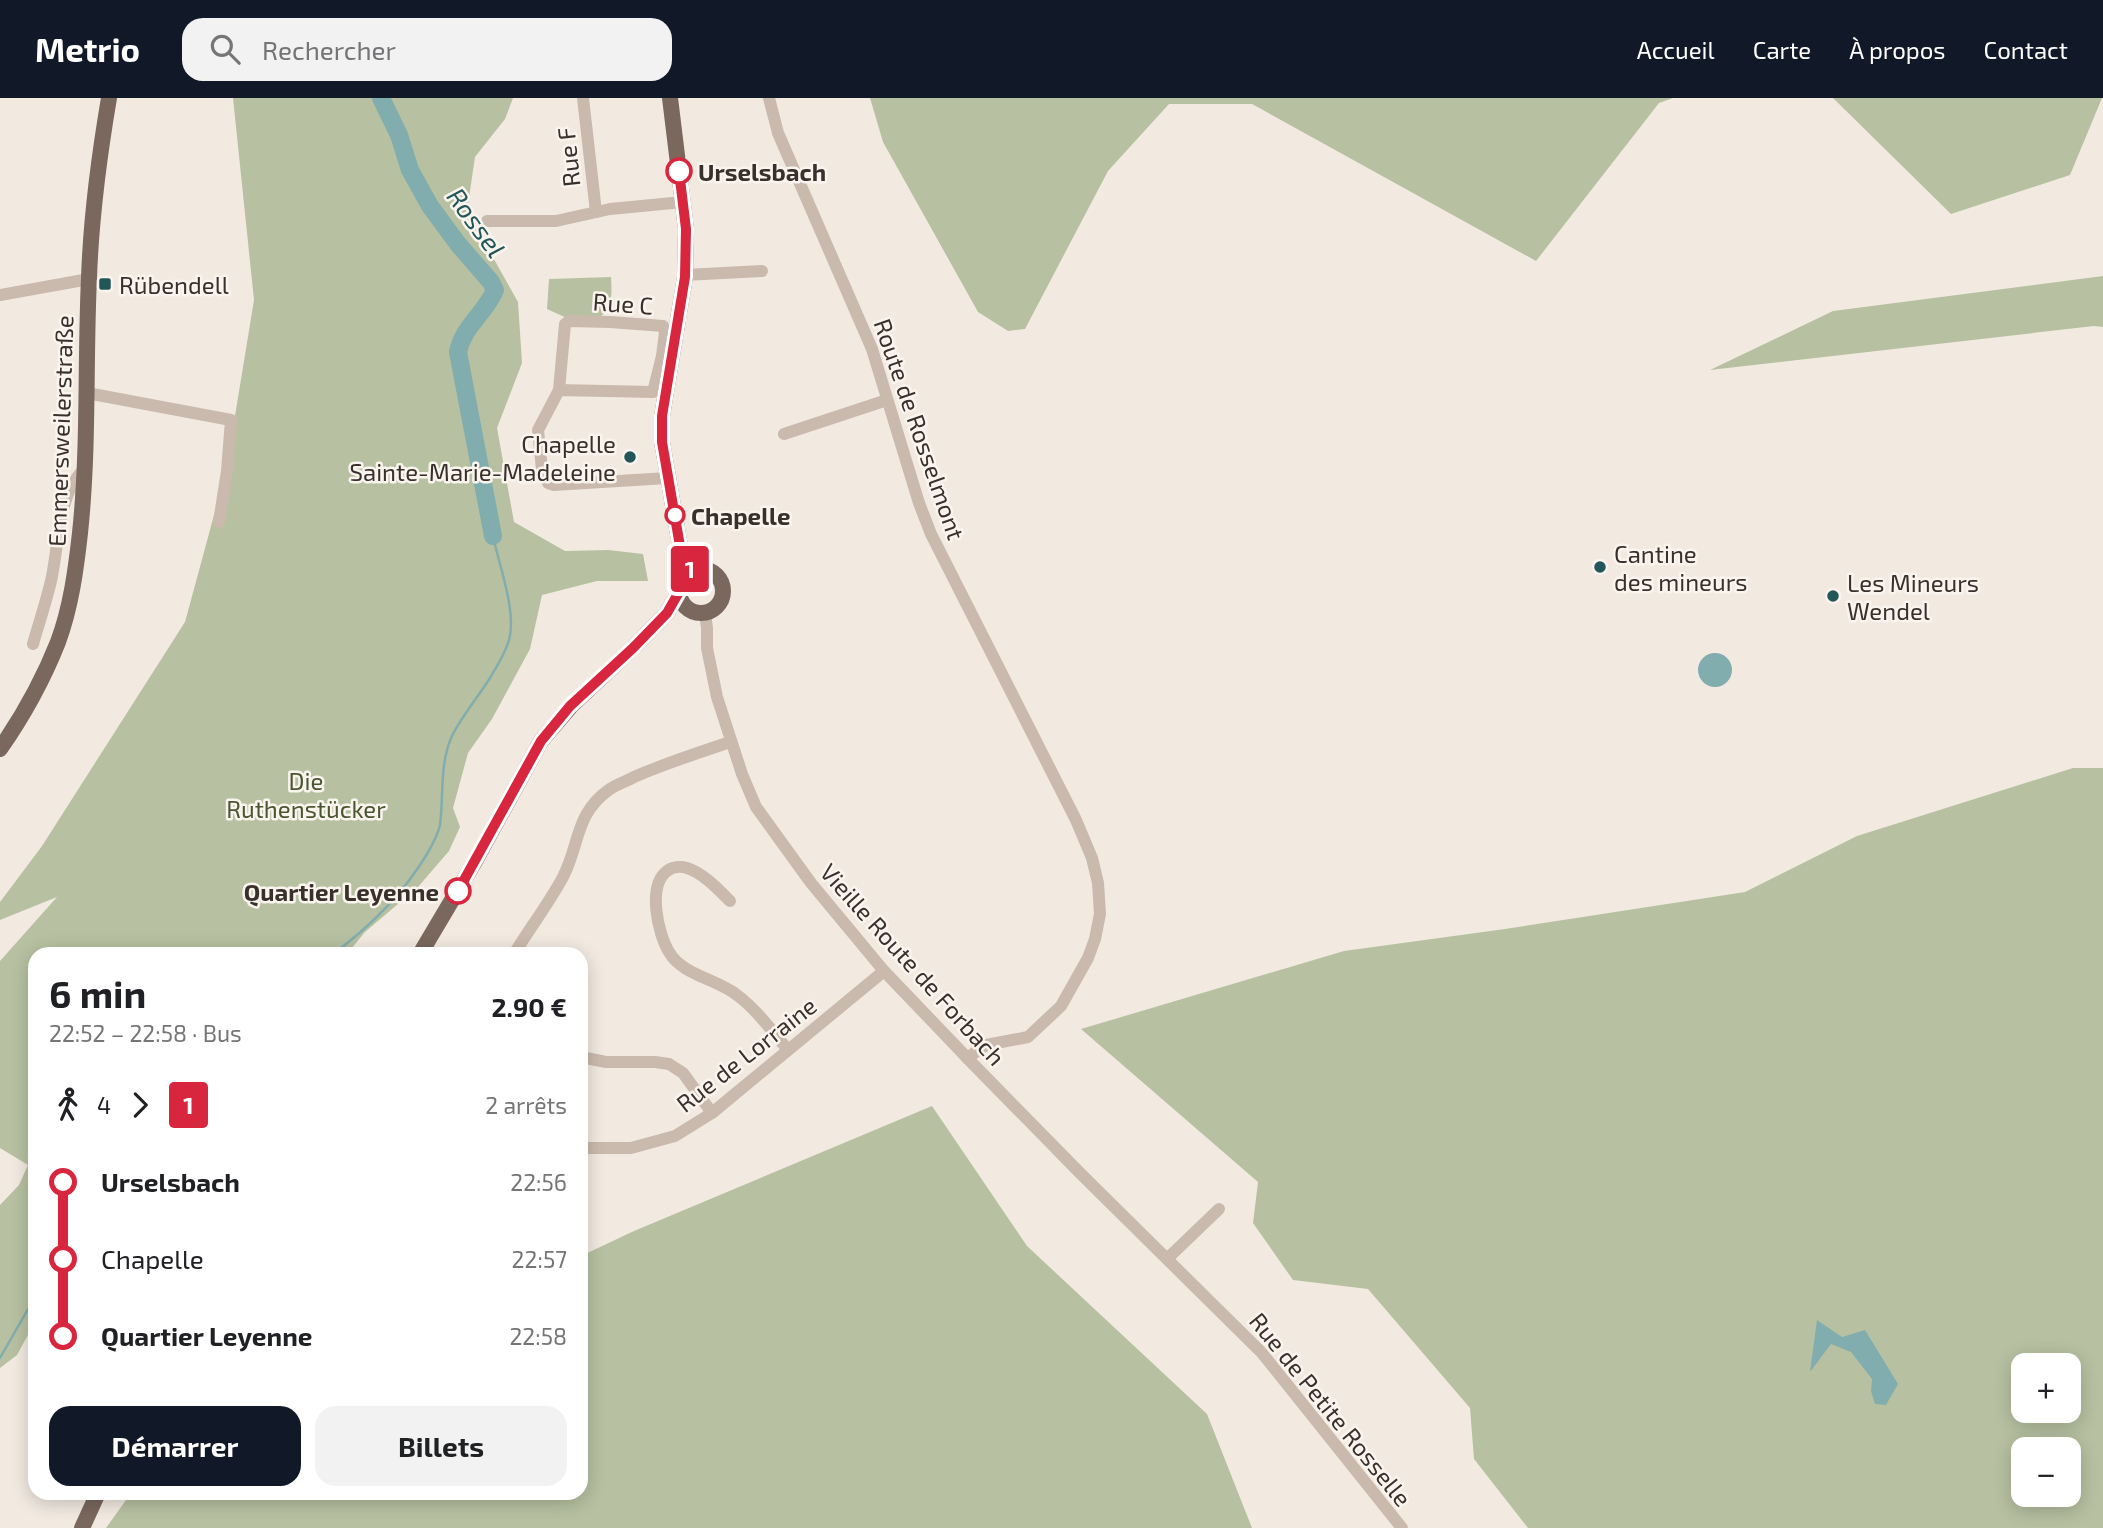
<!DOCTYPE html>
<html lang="fr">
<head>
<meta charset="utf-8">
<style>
	body { margin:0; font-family:"Exo 2",sans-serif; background:#f2f2f2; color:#202124; height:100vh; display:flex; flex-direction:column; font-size:26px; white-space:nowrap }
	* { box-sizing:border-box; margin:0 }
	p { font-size:23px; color:#757577 }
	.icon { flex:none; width:38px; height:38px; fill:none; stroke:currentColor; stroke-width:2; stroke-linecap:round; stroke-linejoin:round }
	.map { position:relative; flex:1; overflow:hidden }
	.sheet { position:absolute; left:28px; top:849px; width:560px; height:553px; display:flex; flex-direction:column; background:#fff; border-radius:21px; box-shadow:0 4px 18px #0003 }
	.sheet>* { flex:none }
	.badge { padding:0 14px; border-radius:5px; font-size:24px; line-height:46px }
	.buttons { position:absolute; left:2011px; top:1255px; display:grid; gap:14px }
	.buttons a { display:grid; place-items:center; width:70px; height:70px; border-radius:14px; background:#fff; box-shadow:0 4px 18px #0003; font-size:35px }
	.map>.badge { position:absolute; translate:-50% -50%; box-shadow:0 0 0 4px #fff }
	.legs { display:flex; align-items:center; gap:10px; height:77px; padding:0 21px; font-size:23px }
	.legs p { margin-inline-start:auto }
	.overview { display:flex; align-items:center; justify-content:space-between; height:119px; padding:0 21px }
	h1 { font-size:38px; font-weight:700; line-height:52px }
	.button { display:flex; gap:14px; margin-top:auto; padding:14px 21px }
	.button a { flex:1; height:80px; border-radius:21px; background:#111827; color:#fff; font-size:28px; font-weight:700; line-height:80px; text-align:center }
	.button a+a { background:#f2f2f2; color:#202124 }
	ul { padding:0 21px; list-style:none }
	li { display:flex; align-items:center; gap:24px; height:77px; font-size:26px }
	li i { display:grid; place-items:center; width:10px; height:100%; margin:0 9px; background:currentColor }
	li i::after { content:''; width:18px; height:18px; margin:-9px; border:5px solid; border-radius:50%; background:#fff }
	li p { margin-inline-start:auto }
	li:first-child i { background:linear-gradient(#0000 50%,currentColor 0) }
	li:last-child i { background:linear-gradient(currentColor 50%,#0000 0) }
	header { display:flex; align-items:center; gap:42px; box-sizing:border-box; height:98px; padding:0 35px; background:#111827; color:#fff }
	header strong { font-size:33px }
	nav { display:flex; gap:38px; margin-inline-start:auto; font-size:24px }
	.search { width:490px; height:63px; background:#f2f2f2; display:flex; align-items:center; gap:18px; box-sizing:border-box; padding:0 24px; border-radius:21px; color:#757577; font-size:26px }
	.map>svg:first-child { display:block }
</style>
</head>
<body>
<header>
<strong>Metrio</strong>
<div class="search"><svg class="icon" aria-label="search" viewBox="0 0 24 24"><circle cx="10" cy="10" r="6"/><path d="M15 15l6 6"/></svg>Rechercher</div>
<nav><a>Accueil</a><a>Carte</a><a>À propos</a><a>Contact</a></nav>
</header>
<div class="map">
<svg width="2103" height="1430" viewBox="0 0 2103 1430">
	<rect width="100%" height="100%" fill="#f2eae1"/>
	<!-- green -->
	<g fill="#b7c1a1" fill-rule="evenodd">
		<path d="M233 0H513L505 21 475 59 467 113 518 204 522 265 497 330 514 424 565 453 608 452 643 456 648 483H597L542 497 530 551 492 621 468 655 453 710 460 729 449 753 418 789 365 834 347 856H35V1224L17 1257 0 1270V1107L19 1087 28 1067 0 1050V863L57 799 0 822V804L42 748 185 524 226 373 254 202Z"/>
		<path d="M870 0H1673L1659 5 1536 163 1252 6H1169L1108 73 1025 231 1008 233 978 214 883 44Z"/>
		<path d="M1833 0H2102L2070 77 1951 116Z"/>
		<path d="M2103 178V229L2094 228 1710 272 1833 213Z"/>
		<path d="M611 179C612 196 613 209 599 220L569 221 547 211 549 181Z"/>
		<path d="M2073 670H2103V1430H1528L1474 1361 1470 1310 1368 1191 1293 1182 1253 1125 1258 1084 1081 931 1344 853 1505 831 1745 794 1857 738ZM2023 1267H2068V1312H2023ZM2023 1351H2068V1396H2023Z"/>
		<path d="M932 1008 1027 1148 1207 1316 1252 1430H106L131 1395H581V1158L634 1133Z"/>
	</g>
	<!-- water -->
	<g fill="#81adae">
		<circle cx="1715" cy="572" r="17"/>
		<path d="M1817 1222 1842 1239 1865 1232 1898 1286 1886 1307 1875 1306 1871 1293 1872 1281 1851 1254 1831 1246 1810 1274Z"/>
	</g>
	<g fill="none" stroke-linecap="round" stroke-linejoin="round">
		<!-- stream -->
		<g stroke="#81adae" stroke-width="2.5">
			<path d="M333 856C371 828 403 796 427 756 432 747 438 737 440 727 444 697 439 667 452 638 462 618 478 599 490 580 497 568 505 556 509 542 517 514 499 467 493 438"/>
			<path d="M0 1260 35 1199"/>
		</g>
		<!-- river -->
		<path stroke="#81adae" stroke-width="18" d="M381 0 399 37 410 72 430 108 458 146 491 184 495 192C485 216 463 228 458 254L493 438"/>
		<!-- minor -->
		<g stroke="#cabaad" stroke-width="12">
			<path d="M583 0 596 114"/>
			<path d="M769 0 778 35 872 251 919 405 931 436 1076 722 1092 760 1098 785 1100 816 1095 841 1088 860 1061 908 1028 939 986 947 967 960"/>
			<path d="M487 123H556L610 111 683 104"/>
			<path d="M685 177 762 173"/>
			<path d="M0 197 89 181"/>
			<path d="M662 258 653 294 559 292 538 332 542 372 548 385 554 387 667 380"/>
			<path d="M559 292 565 226 569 223 610 224 663 228 665 234 662 258 669 259"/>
			<path d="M87 295 231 322 227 373 219 424"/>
			<path d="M784 336 887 302"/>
			<path d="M705 515 707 530V550L717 599 742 676 756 709 811 785 884 873 974 967 1080 1075 1262 1255 1402 1430"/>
			<path d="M33 546C39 525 46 504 51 483 59 449 57 394 85 371"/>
			<path d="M730 803C718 791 703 775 687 770 680 768 672 769 667 773 647 788 658 836 669 854 682 877 717 881 737 897 757 912 772 933 788 952"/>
			<path d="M514 856C530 830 549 805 563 779 580 746 575 715 610 691 617 686 627 683 634 679 666 665 698 655 730 644"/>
			<path d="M581 959 606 964H655L669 966 683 975 712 1015"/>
			<path d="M581 1050H631L675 1038 712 1015 884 873"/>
			<path d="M1168 1160 1219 1111"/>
		</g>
		<!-- major -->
		<g stroke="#7a675d" stroke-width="16">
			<path d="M670 0 686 131 685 179 662 318V344L680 448 691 474"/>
			<circle cx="701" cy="493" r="22"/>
			<path d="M0 651C23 618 43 582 58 544 71 509 76 471 80 435 89 350 85 265 89 180 91 120 99 59 109 0"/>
			<path d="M420 856 474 765 541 643 571 608 633 550 667 515 679 494"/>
			<path d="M82 1430 98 1395"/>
		</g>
	</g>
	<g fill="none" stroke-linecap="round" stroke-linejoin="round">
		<defs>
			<path id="line-1" d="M458 793 541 643 570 608 633 550 667 515 679 494 684 478 691 474 680 448 662 344V318L685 179 686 131 679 73"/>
		</defs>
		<!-- line-1 casing -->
		<use href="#line-1" stroke="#fff" stroke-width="16"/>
		<!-- line-1 -->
		<use href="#line-1" stroke="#d7263d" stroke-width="10"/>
	</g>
	<!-- markers -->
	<g fill="#fff" stroke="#d7263d" stroke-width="3.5">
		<circle cx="679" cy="73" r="12"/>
		<circle cx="675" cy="417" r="9"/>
		<circle cx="458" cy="793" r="12"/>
	</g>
	<g fill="#225659" stroke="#faf4ee" stroke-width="2.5">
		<rect x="98" y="179" width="14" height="14" rx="3.5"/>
		<circle cx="630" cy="359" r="7"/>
		<circle cx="1600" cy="469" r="7"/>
		<circle cx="1833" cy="498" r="7"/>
	</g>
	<g text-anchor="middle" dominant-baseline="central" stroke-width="5" stroke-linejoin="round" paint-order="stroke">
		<!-- street labels -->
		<g font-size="24" fill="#39302b" stroke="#faf4ee">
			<text transform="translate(568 59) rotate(-96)">Rue F</text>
			<text transform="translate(623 205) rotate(4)">Rue C</text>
			<text transform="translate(920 331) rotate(71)">Route de Rosselmont</text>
			<text transform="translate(60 333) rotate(-88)">Emmersweilerstraße</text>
			<text transform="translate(913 866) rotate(48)">Vieille Route de Forbach</text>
			<text transform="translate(746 956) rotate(-38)">Rue de Lorraine</text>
			<text transform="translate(1331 1311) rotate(51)">Rue de Petite Rosselle</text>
		</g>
		<!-- stop labels -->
		<g font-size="24" font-weight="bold" fill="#39302b" stroke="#faf4ee" text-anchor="start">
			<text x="698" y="73">Urselsbach</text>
			<text x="691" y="417">Chapelle</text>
			<text x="439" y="793" text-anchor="end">Quartier Leyenne</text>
		</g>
		<!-- poi labels -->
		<g font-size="24" fill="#39302b" stroke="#faf4ee" text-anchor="start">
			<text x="119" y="186">Rübendell</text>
			<text x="616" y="345" text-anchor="end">Chapelle<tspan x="616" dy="28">Sainte-Marie-Madeleine</tspan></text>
			<text x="1614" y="455">Cantine<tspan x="1614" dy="28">des mineurs</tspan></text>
			<text x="1847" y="484">Les Mineurs<tspan x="1847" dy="28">Wendel</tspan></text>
		</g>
		<!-- park labels -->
		<g font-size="24" fill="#495630" stroke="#faf4ee">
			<text x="306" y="682">Die<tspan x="306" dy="28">Ruthenstücker</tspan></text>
		</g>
		<!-- water labels -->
		<g font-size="26" font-style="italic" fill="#225659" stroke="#faf4ee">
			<text transform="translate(477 124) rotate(54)">Rossel</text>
		</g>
	</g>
</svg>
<div class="buttons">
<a>+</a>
<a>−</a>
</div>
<b class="badge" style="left:690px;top:471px;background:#d7263d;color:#fff">1</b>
<section class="sheet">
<div class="overview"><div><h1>6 min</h1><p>22:52 – 22:58 · Bus</p></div><b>2.90 €</b></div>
<div class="legs"><svg class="icon" aria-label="walk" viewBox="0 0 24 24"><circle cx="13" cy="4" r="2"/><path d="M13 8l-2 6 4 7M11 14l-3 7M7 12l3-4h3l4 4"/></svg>4<svg class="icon" aria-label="forward" viewBox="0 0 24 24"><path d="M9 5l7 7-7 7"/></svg><b class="badge" style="background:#d7263d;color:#fff">1</b><p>2 arrêts</p></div>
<ul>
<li><i style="color:#d7263d"></i><b>Urselsbach</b><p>22:56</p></li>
<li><i style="color:#d7263d"></i><span>Chapelle</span><p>22:57</p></li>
<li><i style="color:#d7263d"></i><b>Quartier Leyenne</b><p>22:58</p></li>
</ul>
<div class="button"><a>Démarrer</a><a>Billets</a></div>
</section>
</div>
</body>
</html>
